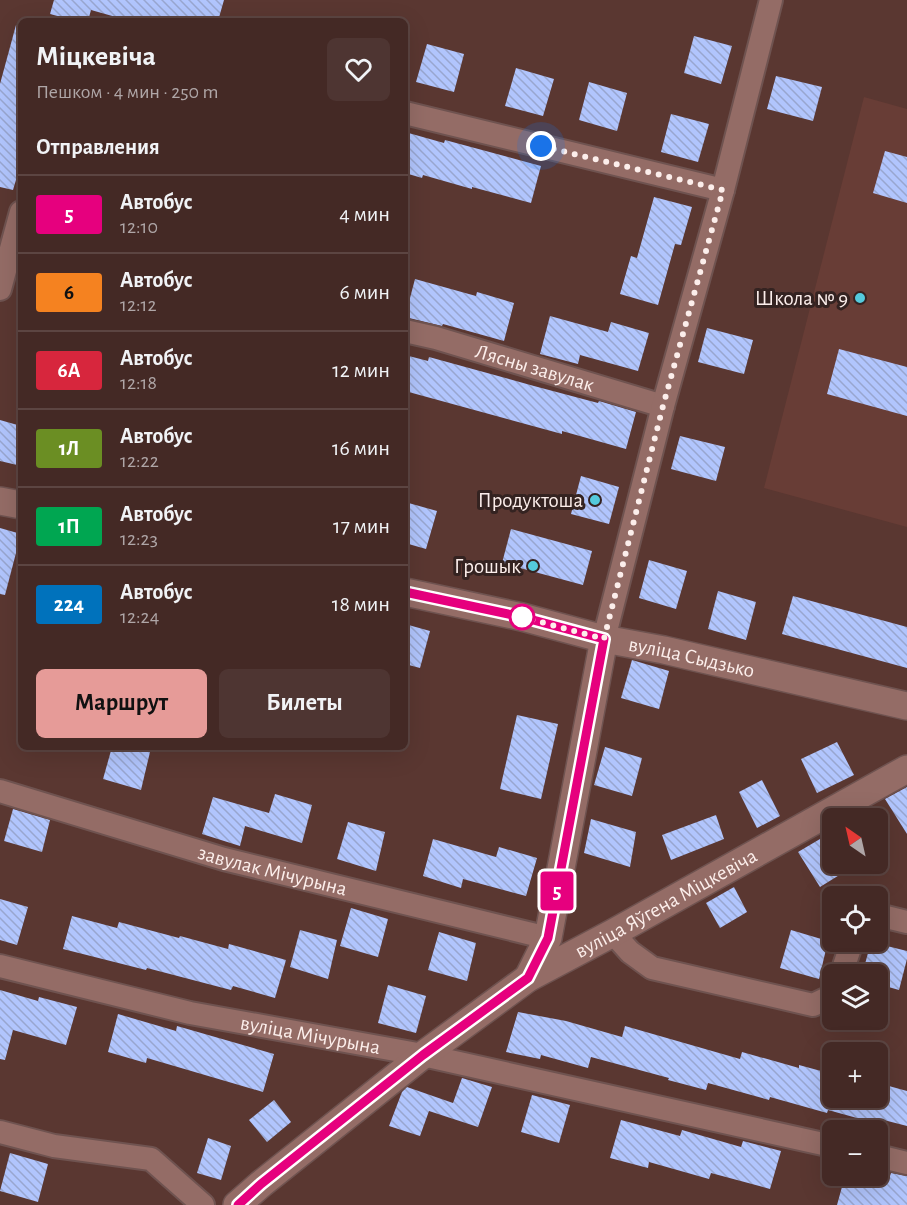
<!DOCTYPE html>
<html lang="ru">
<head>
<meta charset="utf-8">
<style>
	body { margin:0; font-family:"Alegreya Sans",sans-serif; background:#4e3532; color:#f1f3f6; height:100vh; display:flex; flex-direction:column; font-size:22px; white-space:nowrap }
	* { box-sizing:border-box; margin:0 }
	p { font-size:20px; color:#afa6a7 }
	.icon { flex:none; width:33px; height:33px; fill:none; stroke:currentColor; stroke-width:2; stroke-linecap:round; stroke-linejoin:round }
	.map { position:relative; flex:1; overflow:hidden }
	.details { position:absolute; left:18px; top:18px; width:390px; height:732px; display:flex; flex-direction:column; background:#442925; border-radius:9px; box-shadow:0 6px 24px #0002,0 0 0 2px #5c4542 }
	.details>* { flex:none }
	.badge { padding:0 12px; border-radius:4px; font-size:21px; line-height:39px }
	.needle { width:39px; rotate:326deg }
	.controls { position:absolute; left:822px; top:808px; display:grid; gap:12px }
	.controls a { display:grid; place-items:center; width:66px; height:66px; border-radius:9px; background:#442925; box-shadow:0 6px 24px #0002,0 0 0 2px #5c4542; font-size:30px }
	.you { position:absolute; width:30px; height:30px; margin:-15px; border:4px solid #fff; border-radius:50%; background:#1a73e8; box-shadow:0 0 0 9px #1a73e833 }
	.map>.badge { position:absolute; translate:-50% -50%; box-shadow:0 0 0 3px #fff }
	h2 { padding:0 18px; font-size:22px; line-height:54px }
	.round { display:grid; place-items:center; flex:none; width:63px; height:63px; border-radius:9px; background:#4e3532 }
	.head { display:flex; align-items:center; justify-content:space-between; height:102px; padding:0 18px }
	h1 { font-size:28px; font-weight:700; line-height:45px }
	.primary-button { display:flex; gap:12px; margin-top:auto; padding:12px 18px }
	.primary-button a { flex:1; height:69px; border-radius:9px; background:#e69b98; color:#111; font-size:24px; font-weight:700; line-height:69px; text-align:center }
	.primary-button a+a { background:#4e3532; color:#f1f3f6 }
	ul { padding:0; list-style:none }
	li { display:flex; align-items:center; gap:18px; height:78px; padding:0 18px; border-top:2px solid #5c4542 }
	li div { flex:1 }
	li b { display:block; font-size:22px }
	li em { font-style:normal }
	li .badge { min-width:66px; font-weight:700; text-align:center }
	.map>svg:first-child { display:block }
</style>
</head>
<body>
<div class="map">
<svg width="907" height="1205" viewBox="0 0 907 1205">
	<defs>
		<pattern id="building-back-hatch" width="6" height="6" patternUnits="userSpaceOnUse" patternTransform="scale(1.5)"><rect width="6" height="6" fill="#b1c5fd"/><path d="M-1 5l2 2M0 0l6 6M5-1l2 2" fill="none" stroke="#98a6cf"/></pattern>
	</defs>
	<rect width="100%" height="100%" fill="#5a3731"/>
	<!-- built -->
	<path fill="#683d36" d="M864 97 907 109V527L764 488Z"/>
	<!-- building -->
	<g fill="url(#building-back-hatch)">
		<path d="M54 0H224L218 21H130L91 10 88 21H76L50 14Z"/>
		<path d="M16 25 21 26V163L13 190 0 187V84Z"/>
		<path d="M694 36 732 46 721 84 684 73Z"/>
		<path d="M427 44 464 54 454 92 416 82Z"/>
		<path d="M516 68 554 79 543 116 505 106Z"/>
		<path d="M776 76 822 87 813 121 767 109Z"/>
		<path d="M589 82 627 93 617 131 579 120Z"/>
		<path d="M671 114 709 124 698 162 661 152Z"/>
		<path d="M405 132 444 143 445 140 541 166 531 203 472 187V189L423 175 422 178 405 173Z"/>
		<path d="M885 151 907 157V203L873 193Z"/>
		<path d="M654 197 692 207 681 245 675 244 658 305 620 294 631 256 637 258Z"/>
		<path d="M415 279 476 296 477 292 514 303 504 341 443 324 442 326 405 317Z"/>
		<path d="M550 316 608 332 611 322 649 333 638 371 580 355 578 364 540 354Z"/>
		<path d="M707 328 753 340 744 374 698 362Z"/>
		<path d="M839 349 907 367V416L827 394Z"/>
		<path d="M405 355 428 361 429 357 534 386 598 403 599 401 636 412 626 449 562 431V434L405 391Z"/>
		<path d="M0 420 21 426V452L17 465 0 461Z"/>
		<path d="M680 436 725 447 716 481 671 469Z"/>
		<path d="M581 476 619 487 609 524 571 514Z"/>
		<path d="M405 502 437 511 426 549 405 543Z"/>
		<path d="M0 528 21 534 5 595 0 594Z"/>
		<path d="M511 529 592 551 583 585 502 563Z"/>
		<path d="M649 560 687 571 676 609 639 598Z"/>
		<path d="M718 591 756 602 746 640 708 629Z"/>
		<path d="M793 596 907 627V668L782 634Z"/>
		<path d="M405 624 430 631 420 668 405 664Z"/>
		<path d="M632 660 669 671 659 709 621 698Z"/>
		<path d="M517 715 558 724 541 799 500 789Z"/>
		<path d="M837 742 854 775 817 793 801 759Z"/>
		<path d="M112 747H135L150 752 141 790 103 779Z"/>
		<path d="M605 747 642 758 632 796 594 785Z"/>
		<path d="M762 780 780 816 757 828 739 792Z"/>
		<path d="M907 787V834L885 799Z"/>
		<path d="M275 794 312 805 302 843 245 826 240 846 202 834 213 797 269 813Z"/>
		<path d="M13 809 50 820 42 852 4 841Z"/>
		<path d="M716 815 724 839 671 860 662 835Z"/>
		<path d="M591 819 636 832 630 867 584 853Z"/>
		<path d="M348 822 385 832 376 871 337 859Z"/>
		<path d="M433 839 496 857 499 847 537 858 526 896 463 879 461 888 423 876Z"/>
		<path d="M820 839 832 859V864H835L841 874 820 887 798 852Z"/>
		<path d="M734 887 747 912 720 928 706 903Z"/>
		<path d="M0 899 28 907 17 945 0 940Z"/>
		<path d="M351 908 388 919 378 957 340 946Z"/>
		<path d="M72 916 117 928 119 922 179 938 180 936 228 949 229 944 286 960 275 998 233 986 231 990 147 968 146 970 63 949Z"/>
		<path d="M300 930 337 940 328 979 290 967Z"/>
		<path d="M791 930 828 941 819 979 780 968Z"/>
		<path d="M439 932 476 943 467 981 428 970Z"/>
		<path d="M871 942 907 951V959L899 990 878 984V975H862Z"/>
		<path d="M388 985 426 996 416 1033 378 1023Z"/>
		<path d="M0 990 38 1001 39 997 77 1007 66 1045 13 1030 5 1060 0 1059Z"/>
		<path d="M518 1012 566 1021 622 1037 625 1026 740 1059 742 1052 799 1068V1065L832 1074V1098H878V1083L907 1091V1126L876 1118 875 1123 828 1110 827 1113 770 1097 769 1100 708 1083 706 1090 668 1080 669 1078 591 1057 588 1068 541 1055 540 1059 506 1052Z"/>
		<path d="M118 1014 176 1031 177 1026 274 1054 263 1092 147 1058 146 1063 108 1052Z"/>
		<path d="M462 1078 492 1087 478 1127 429 1111 420 1136 389 1126 402 1092 407 1087 453 1103Z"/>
		<path d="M532 1095 570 1105 559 1143 521 1132Z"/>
		<path d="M274 1100 291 1122 267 1142 249 1120Z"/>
		<path d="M621 1120 680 1136 682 1130 741 1147 743 1141 781 1151 770 1189 711 1173 709 1179 649 1162 648 1168 610 1158Z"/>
		<path d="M208 1138 231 1146 221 1180 197 1173Z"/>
		<path d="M10 1153 48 1164 38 1202 0 1191Z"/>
		<path d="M891 1173 907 1176V1205H837L845 1176H879L889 1179Z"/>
	</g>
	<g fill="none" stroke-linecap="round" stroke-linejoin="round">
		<defs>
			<g id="minor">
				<path d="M405 113 723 190"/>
				<path d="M0 289 21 212"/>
				<path id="s1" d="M405 331 436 338 663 406"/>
				<path d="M604 639 663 406 723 190 771 0"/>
				<path id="s2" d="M0 791 224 859 548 938"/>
				<path d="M878 915 907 922"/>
				<path d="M613 933 630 952 652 968 813 1005 832 996"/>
				<path id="s3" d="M0 966 190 1013 423 1055 832 1146"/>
				<path d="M841 975 852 942"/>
				<path d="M0 1132 54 1146 151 1159 203 1205"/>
				<path d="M878 1156 907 1163"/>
			</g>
			<g id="tertiary">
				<path d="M0 501 21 505"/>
				<path id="s4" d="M405 592 522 617 604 639 664 650 907 706"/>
				<path d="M528 978 548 938 604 639"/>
				<path id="s5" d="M237 1205 261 1184 423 1055 528 978 613 933 907 769"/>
			</g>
		</defs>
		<!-- minor casing -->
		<use href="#minor" stroke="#6f5350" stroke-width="26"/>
		<!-- tertiary casing -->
		<use href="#tertiary" stroke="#6f5350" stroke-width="30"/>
		<!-- minor -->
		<use href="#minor" stroke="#946c66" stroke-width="22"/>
		<!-- tertiary -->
		<use href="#tertiary" stroke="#946c66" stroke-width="27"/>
	</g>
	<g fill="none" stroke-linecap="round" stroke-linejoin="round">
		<defs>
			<path id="line" d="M238 1205 261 1184 423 1055 528 978 548 938 604 639 522 617 405 592"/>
		</defs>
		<!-- line casing -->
		<use href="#line" stroke="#fff" stroke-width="14"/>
		<!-- line -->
		<use href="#line" stroke="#e6007e" stroke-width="9"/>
		<!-- walk -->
		<path stroke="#fceeeb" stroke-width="6" stroke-dasharray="0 10.8" d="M522 617 604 639 663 406 723 190 541 146"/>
	</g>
	<!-- markers -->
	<g fill="#54cadd" stroke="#342321" stroke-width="2">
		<circle cx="860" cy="298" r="6"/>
		<circle cx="595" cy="500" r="6"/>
		<circle cx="533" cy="566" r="6"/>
	</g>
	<circle fill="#fff" stroke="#e6007e" stroke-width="3" cx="522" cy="617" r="12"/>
	<g text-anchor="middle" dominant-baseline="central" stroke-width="6" stroke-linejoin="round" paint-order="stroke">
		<!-- poi labels -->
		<g font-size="21" fill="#fceeeb" stroke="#342321" text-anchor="end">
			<text x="848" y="298">Школа № 9</text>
			<text x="583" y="500">Продуктоша</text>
			<text x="521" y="566">Грошык</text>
		</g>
		<!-- street labels -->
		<g font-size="21" fill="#fceeeb" stroke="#342321">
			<text stroke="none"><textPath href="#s1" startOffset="135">Лясны завулак</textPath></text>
			<text stroke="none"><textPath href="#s4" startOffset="294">вуліца Сыдзько</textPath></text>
			<text stroke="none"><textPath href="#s2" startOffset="284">завулак Мічурына</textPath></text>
			<text stroke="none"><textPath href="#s5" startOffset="526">вуліца Яўгена Міцкевіча</textPath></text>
			<text stroke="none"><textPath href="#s3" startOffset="318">вуліца Мічурына</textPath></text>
		</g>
	</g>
</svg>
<div class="controls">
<a><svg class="needle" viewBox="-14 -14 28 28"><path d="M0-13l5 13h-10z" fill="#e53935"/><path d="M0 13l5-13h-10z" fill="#afa6a7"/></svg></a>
<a><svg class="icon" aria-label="locate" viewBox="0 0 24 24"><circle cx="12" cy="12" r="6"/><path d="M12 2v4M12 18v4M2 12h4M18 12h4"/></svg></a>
<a><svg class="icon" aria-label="layers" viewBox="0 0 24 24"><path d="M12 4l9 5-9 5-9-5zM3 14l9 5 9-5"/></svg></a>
<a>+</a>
<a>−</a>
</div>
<div class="you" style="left:541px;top:146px"></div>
<b class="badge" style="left:557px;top:891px;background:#e6007e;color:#fff">5</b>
<section class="details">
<div class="head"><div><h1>Міцкевіча</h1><p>Пешком · 4 мин · 250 m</p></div><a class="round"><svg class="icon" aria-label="heart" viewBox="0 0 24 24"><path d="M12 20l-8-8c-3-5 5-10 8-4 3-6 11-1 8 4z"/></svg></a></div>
<h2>Отправления</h2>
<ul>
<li><span class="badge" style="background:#e6007e;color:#fff">5</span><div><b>Автобус</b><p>12:10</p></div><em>4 мин</em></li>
<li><span class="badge" style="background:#f58220;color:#111">6</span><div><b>Автобус</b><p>12:12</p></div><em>6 мин</em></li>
<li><span class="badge" style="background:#d7263d;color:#fff">6А</span><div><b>Автобус</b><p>12:18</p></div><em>12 мин</em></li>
<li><span class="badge" style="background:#6b8e23;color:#fff">1Л</span><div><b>Автобус</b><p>12:22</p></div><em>16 мин</em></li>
<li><span class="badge" style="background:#00a651;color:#fff">1П</span><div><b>Автобус</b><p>12:23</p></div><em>17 мин</em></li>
<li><span class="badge" style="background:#0072bc;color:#fff">224</span><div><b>Автобус</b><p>12:24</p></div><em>18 мин</em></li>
</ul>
<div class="primary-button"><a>Маршрут</a><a>Билеты</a></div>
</section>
</div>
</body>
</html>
